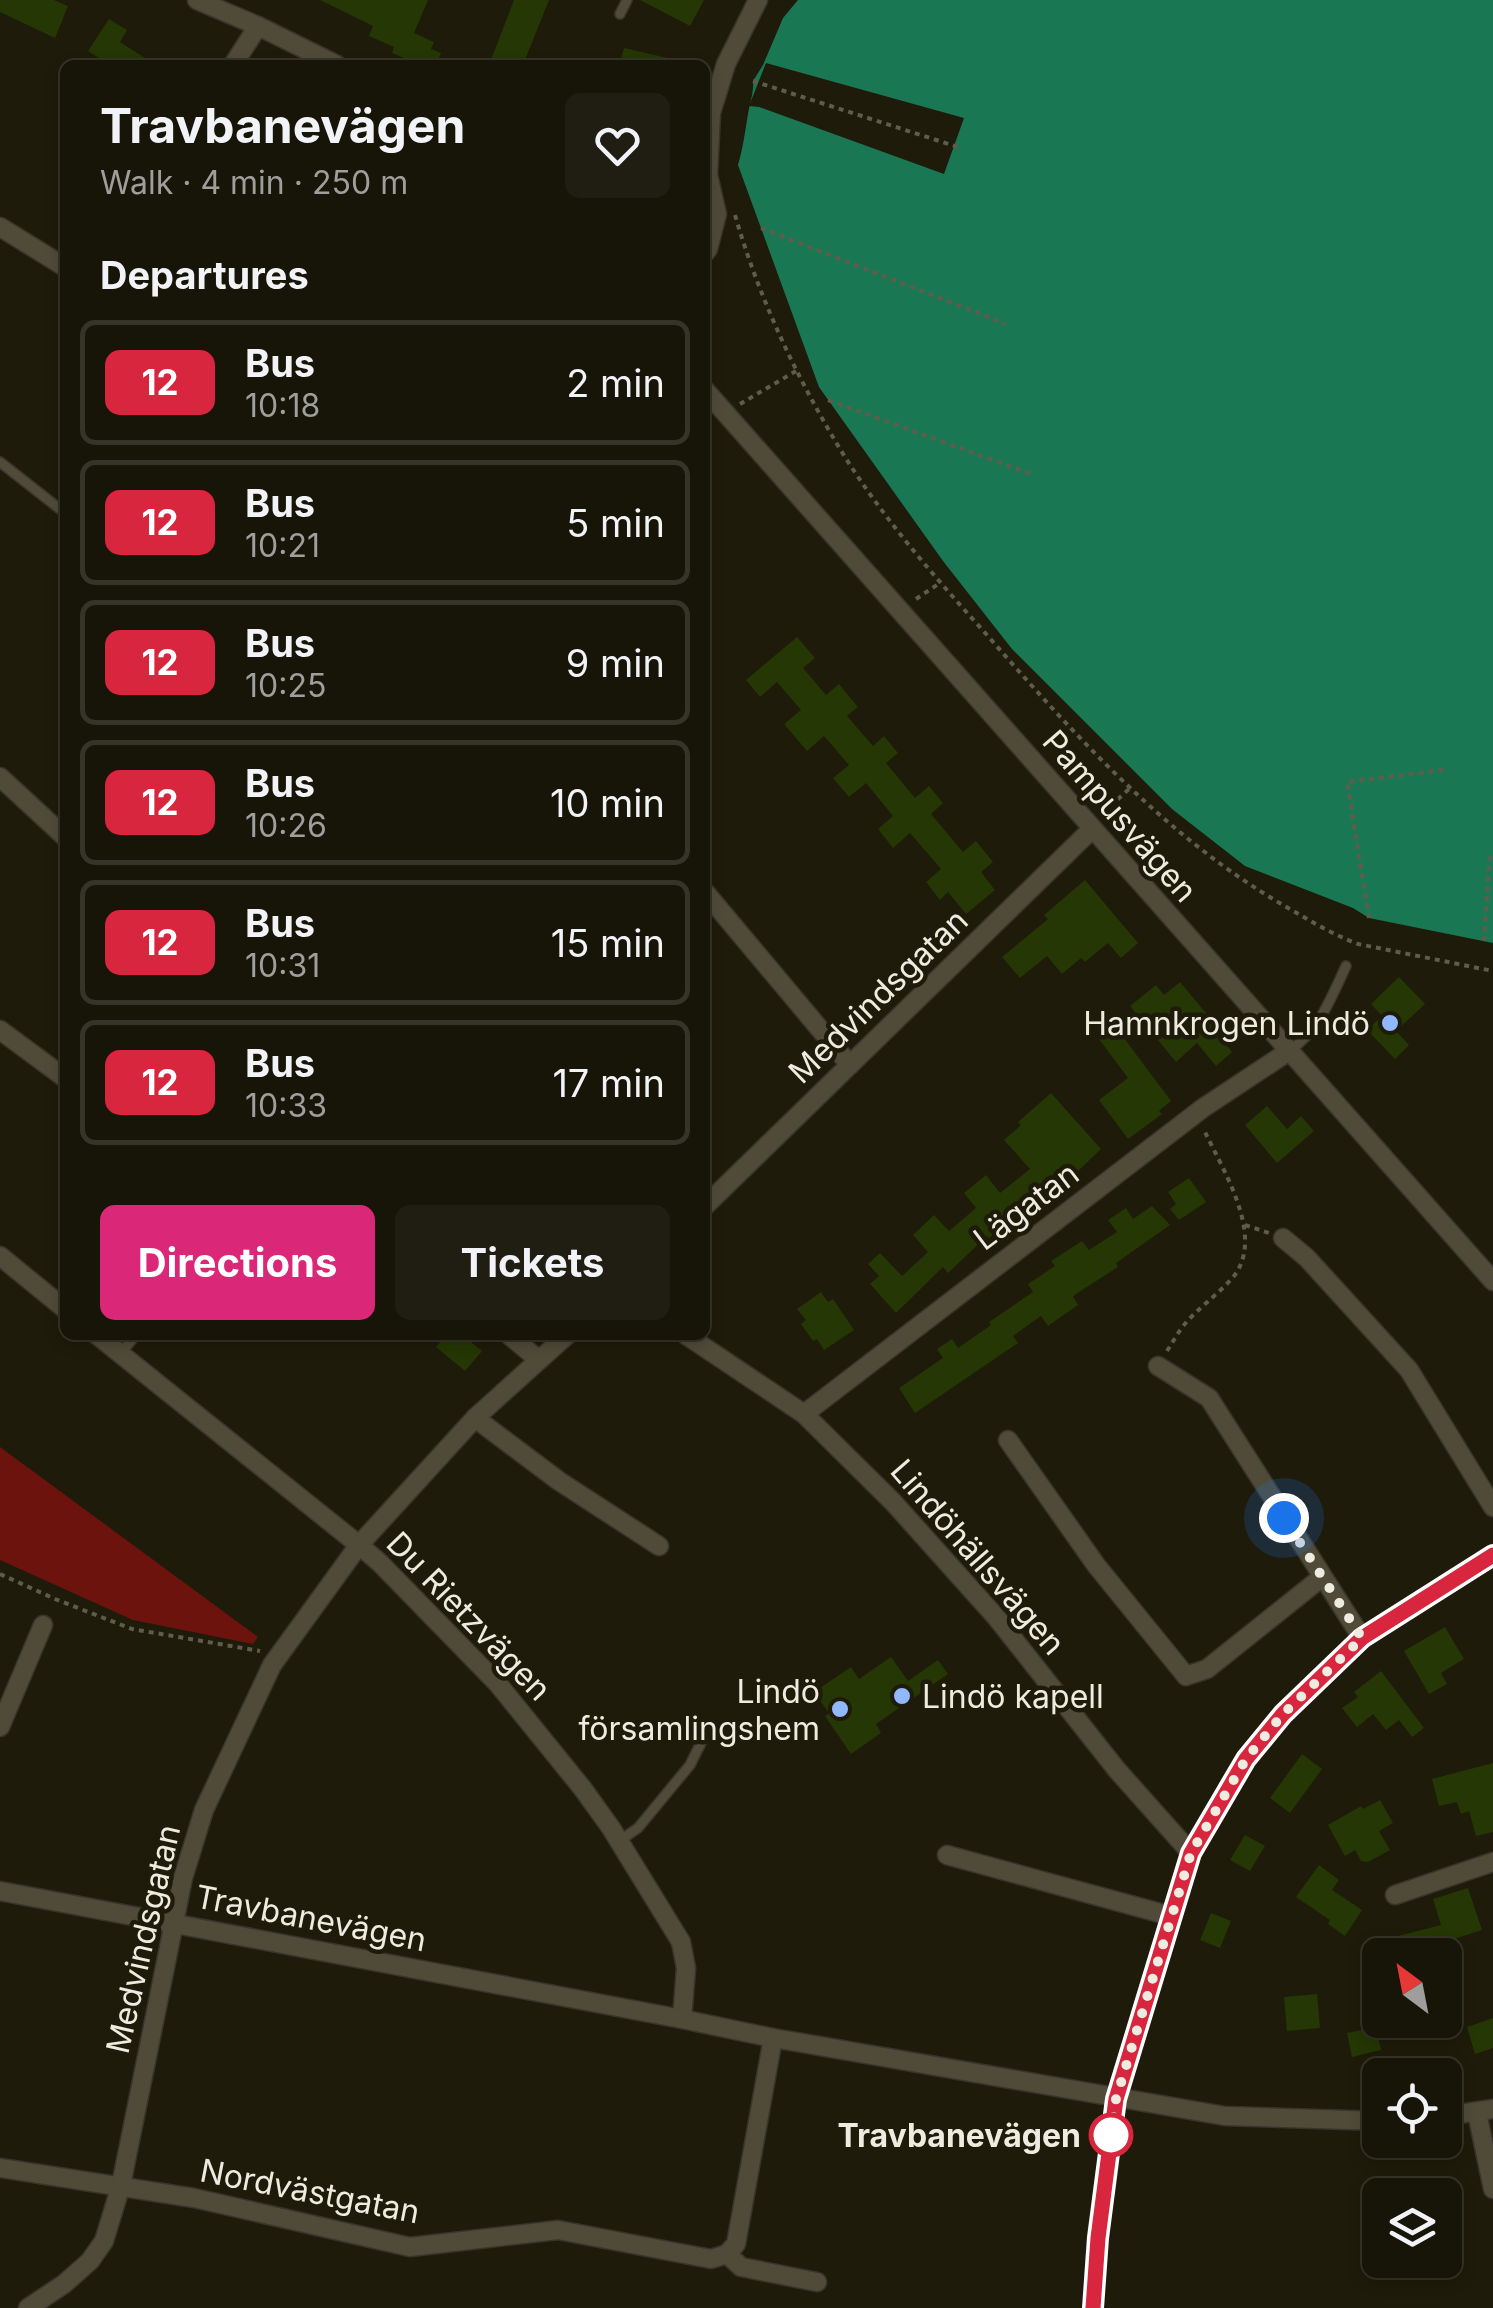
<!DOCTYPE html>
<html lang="en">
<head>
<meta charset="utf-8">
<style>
	body { margin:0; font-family:Inter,sans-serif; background:#201d12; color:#f1f3f6; height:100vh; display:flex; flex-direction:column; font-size:38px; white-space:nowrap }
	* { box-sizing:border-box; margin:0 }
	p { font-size:32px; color:#9e9e9c }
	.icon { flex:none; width:55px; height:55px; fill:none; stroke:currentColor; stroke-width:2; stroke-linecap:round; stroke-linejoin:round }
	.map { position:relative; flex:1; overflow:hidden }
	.sheet { position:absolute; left:60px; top:60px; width:650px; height:1280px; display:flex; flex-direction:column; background:#171408; border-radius:15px; box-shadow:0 5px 15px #0003,0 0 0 2px #363329 }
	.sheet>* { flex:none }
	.badge { padding:0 20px; border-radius:15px; font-size:35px; line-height:65px }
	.needle { width:65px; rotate:328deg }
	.buttons { position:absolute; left:1362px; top:1938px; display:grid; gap:20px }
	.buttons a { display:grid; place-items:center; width:100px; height:100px; border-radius:15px; background:#171408; box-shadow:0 5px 15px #0003,0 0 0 2px #363329; font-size:50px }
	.you { position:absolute; width:50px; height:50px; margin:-25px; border:8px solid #fff; border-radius:50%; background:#1a73e8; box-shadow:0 0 0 15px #1a73e833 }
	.map>.badge { position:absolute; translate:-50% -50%; box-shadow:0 0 0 5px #fff }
	h2 { padding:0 40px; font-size:38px; line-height:90px }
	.round { display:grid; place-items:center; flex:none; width:105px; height:105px; border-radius:15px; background:#201d12 }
	.summary { display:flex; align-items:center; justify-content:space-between; height:170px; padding:0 40px }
	h1 { font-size:48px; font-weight:700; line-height:75px }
	.button { display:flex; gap:20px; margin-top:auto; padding:20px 40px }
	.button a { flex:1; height:115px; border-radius:15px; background:#db2777; color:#fff; font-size:40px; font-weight:700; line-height:115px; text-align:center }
	.button a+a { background:#201d12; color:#f1f3f6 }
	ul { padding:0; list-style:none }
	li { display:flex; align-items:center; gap:30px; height:125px; margin:0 20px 15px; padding:0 20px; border:5px solid #363329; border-radius:15px }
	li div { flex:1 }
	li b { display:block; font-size:38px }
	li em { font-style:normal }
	li .badge { min-width:110px; font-weight:700; text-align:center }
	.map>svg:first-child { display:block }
</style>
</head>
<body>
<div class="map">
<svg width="1493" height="2308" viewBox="0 0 1493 2308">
	<rect width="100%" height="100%" fill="#1f1b0a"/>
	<!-- green -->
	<path fill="#6c130d" d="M0 1447 258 1637 253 1644 133 1620 0 1560Z"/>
	<!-- water -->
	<path fill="#197853" d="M798 0H1493V943L1369 918 1353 908 1245 866 1172 809 1012 649 943 561 819 387 738 165C743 148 745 132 748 114 750 103 754 92 753 81L763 65 783 18Z"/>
	<!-- pier -->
	<path fill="#1f1b0a" d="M766 63 964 118 944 174 759 107 749 106Z"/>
	<!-- building -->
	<g fill="#243704">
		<path d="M0 0H54L68 6 55 38 0 12Z"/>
		<path d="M320 0H428L414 33 434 42 431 49 441 53 436 65H420L392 53 394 47 369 36 373 26Z"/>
		<path d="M514 0H549L523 65H489Z"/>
		<path d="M640 0H704L690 26Z"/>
		<path d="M109 19 127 30 120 42 156 65H110L88 51Z"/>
		<path d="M624 48 672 59 671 65H619Z"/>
		<path d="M797 637 815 658 803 668 826 695 839 684 858 707 847 716 873 746 884 736 898 753 886 763 915 798 929 786 943 803 931 814 963 852 976 841 993 862 981 872 995 890 966 914 948 892 940 900 926 882 941 869 910 833 893 848 878 829 893 816 866 783 849 797 833 778 849 765 824 736 807 751 784 724 801 710 777 682 760 697 746 680Z"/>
		<path d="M1085 880 1138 943 1121 958 1108 943 1085 962 1081 958 1062 974 1047 956 1020 978 1002 957 1048 919 1044 915Z"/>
		<path d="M1399 977 1425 1004 1396 1031 1409 1045 1395 1059 1367 1030 1382 1016 1371 1004Z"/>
		<path d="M1180 982 1216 1025 1212 1028 1232 1052 1216 1066 1197 1043 1176 1062 1130 1006 1156 985 1164 995Z"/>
		<path d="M1115 1026 1171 1101 1159 1111 1162 1114 1128 1139 1099 1100 1128 1078 1099 1039Z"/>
		<path d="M1051 1093 1101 1149 1053 1195 1048 1190 989 1238 987 1236 948 1273 943 1267 896 1313 870 1284 879 1276 868 1264 880 1253 902 1276 928 1252 913 1235 934 1215 949 1231 976 1208 964 1193 986 1175 1000 1193 1030 1169 1004 1140 1021 1125 1018 1122Z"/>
		<path d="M1267 1106 1287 1129 1301 1116 1314 1131 1277 1163 1245 1125Z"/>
		<path d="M1189 1178 1206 1202 1179 1220 1170 1209 1176 1204 1168 1192Z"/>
		<path d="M1152 1206 1170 1225 1116 1263 1118 1267 1073 1296 1078 1305 1048 1326 1041 1316 1013 1336 1018 1343 915 1413 899 1388 943 1358 937 1349 952 1339 958 1348 991 1325 989 1322 1033 1292 1028 1284 1055 1266 1051 1261 1082 1241 1089 1250 1117 1232 1108 1220 1126 1208 1133 1219Z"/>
		<path d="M821 1292 828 1302 833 1299 854 1330 824 1350 817 1339 813 1341 801 1324 806 1320 797 1309Z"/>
		<path d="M446 1335H462L482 1351 465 1371 436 1347Z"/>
		<path d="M1445 1627 1464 1659 1441 1673 1447 1684 1429 1694 1404 1651Z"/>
		<path d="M891 1657 908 1681 938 1660 948 1674 876 1724 881 1733 851 1754 825 1716 829 1713 814 1692 851 1667 859 1679Z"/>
		<path d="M1381 1671 1424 1728 1412 1737 1399 1720 1386 1730 1373 1714 1357 1727 1342 1708 1358 1697 1354 1692Z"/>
		<path d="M1302 1754 1322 1769 1290 1813 1270 1798Z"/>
		<path d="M1493 1763V1832L1476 1836 1469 1811 1461 1814 1457 1802 1439 1806 1432 1779Z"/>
		<path d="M1380 1800 1393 1823 1379 1831 1390 1850 1368 1862 1361 1861 1355 1850 1345 1856 1328 1825 1361 1806 1363 1809Z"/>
		<path d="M1245 1835 1265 1846 1250 1871 1230 1860Z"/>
		<path d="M1319 1865 1339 1880 1332 1890 1362 1910 1345 1936 1328 1924 1330 1920 1296 1897Z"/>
		<path d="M1468 1888 1482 1930 1435 1945 1437 1955H1399L1394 1937 1441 1925 1433 1899Z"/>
		<path d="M1211 1913 1231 1921 1220 1948 1200 1940Z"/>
		<path d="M1317 1994 1320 2028 1287 2031 1284 1997Z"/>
		<path d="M1493 2018V2048L1475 2054 1467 2027Z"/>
		<path d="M1376 2027 1381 2050 1352 2057 1347 2033Z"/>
	</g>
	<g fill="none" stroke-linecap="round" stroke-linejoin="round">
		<defs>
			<g id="service">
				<path d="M620 14 627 0"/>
				<path d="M0 462 65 513"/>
				<path d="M1289 1051C1319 1031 1331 998 1346 966"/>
				<path d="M120 1354 136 1335"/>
				<path d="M619 1841 638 1828 690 1765 705 1735"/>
			</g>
			<g id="minor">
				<path d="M197 0 258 26 337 65"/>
				<path d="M233 65 258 26"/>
				<path d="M0 227 65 267"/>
				<path d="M705 253 708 249 717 214 708 175 711 113 726 64 758 0"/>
				<path d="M705 390 1493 1281"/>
				<path d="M0 777 65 837"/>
				<path d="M705 892 850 1065"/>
				<path d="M0 1030 65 1078"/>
				<path d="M705 1206 1092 829"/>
				<path d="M1283 1238 1307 1258 1409 1370 1493 1507"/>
				<path d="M0 1256 65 1309"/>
				<path d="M97 1335 359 1545 380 1563 498 1684 583 1789 611 1828 681 1942 686 1968 682 2019"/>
				<path d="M509 1335 539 1360"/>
				<path d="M686 1335 804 1414 893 1502 996 1617 1117 1770 1191 1853"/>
				<path d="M1158 1366 1209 1398 1362 1638"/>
				<path d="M804 1414 1203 1108 1289 1051"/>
				<path d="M475 1418 559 1481 659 1546"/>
				<path d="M1008 1440 1096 1565 1186 1676 1207 1669 1321 1578"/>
				<path d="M0 1727 43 1625"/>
				<path d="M947 1855 1171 1916"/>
				<path d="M0 1891 682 2019 773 2038 1225 2116 1380 2121"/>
				<path d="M1395 1895 1493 1862"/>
				<path d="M1477 2113 1493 2189"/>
				<path d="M1445 2116 1493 2109"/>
				<path d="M0 2168 194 2198 410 2247 558 2230 711 2259 727 2254 736 2244 773 2038"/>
				<path d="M727 2254 741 2267 817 2282"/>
				<path d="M28 2308 64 2284 90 2261 104 2241 121 2185 183 1878 204 1810 272 1665 359 1545 475 1418 567 1335"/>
				<path d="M1093 2308 1097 2238 1116 2099 1191 1853 1246 1759 1283 1715 1362 1638 1493 1555"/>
			</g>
		</defs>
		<!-- service casing -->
		<use href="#service" stroke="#37342d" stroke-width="12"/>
		<!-- minor casing -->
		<use href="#minor" stroke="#37342d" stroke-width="21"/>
		<!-- path -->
		<g stroke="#5f5c4c" stroke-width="4" stroke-dasharray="5 5" stroke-linecap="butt">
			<path d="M753 81 958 147"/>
			<path d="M735 215C758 295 794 372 837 444 879 514 933 575 987 635 1077 738 1170 841 1290 909 1312 922 1334 935 1358 944L1493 971"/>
			<path d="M761 228 1006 324"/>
			<path d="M828 400 1031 474"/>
			<path d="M740 404 796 371"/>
			<path d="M916 599 940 583"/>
			<path d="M1103 813 1129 789"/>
			<path d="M1369 918 1347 782 1449 769"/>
			<path d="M1484 941 1490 851"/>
			<path d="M1245 1225 1269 1233"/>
			<path d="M1167 1351C1173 1342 1178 1332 1184 1325 1199 1307 1219 1294 1234 1276 1265 1236 1223 1170 1205 1132"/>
			<path d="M0 1574 55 1599 132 1629 260 1651"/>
		</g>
		<!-- service -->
		<use href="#service" stroke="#504b39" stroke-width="9"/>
		<!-- minor -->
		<use href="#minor" stroke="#504b39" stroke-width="18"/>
	</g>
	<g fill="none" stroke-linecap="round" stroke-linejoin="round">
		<defs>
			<path id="line" d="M1093 2308 1098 2238 1116 2099 1191 1853 1246 1759 1283 1714 1362 1638 1493 1555"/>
		</defs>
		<!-- line casing -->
		<use href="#line" stroke="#fff" stroke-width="22"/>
		<!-- line -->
		<use href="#line" stroke="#d7263d" stroke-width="15"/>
		<!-- walk -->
		<path stroke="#eeebe0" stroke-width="10" stroke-dasharray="0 18" d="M1111 2135 1116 2099 1191 1853 1246 1759 1283 1714 1362 1638 1284 1518"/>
	</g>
	<!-- markers -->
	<g fill="#91b8fd" stroke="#1f1b0a" stroke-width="4">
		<circle cx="1390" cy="1023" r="10"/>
		<circle cx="902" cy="1696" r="10"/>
		<circle cx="840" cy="1709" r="10"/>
	</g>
	<circle fill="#fff" stroke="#d7263d" stroke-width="5" cx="1111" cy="2135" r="20"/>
	<g text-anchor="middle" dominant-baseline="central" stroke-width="9" stroke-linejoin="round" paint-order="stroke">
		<!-- street labels -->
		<g font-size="32" fill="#eeebe0" stroke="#1f1b0a">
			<text transform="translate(1120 816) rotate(49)">Pampusvägen</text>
			<text transform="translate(878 996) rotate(-44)">Medvindsgatan</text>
			<text transform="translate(1026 1206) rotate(-37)">Lägatan</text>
			<text transform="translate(978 1557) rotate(49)">Lindöhällsvägen</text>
			<text transform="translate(469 1616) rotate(46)">Du Rietzvägen</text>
			<text transform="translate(311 1918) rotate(11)">Travbanevägen</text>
			<text transform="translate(143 1939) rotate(-77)">Medvindsgatan</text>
			<text transform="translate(310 2191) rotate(11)">Nordvästgatan</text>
		</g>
		<!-- poi labels -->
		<g font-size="32" fill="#eeebe0" stroke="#1f1b0a" text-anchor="end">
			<text x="1370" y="1023">Hamnkrogen Lindö</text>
			<text x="820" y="1691">Lindö<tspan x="820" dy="37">församlingshem</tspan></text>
			<text x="922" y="1696" text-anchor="start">Lindö kapell</text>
		</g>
		<!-- stop labels -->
		<g font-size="32" font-weight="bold" fill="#eeebe0" stroke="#1f1b0a" text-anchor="end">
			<text x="1081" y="2135">Travbanevägen</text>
		</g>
	</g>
</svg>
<div class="buttons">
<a><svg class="needle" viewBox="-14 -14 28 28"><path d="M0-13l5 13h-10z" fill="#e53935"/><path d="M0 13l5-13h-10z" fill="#9e9e9c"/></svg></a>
<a><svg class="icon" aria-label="locate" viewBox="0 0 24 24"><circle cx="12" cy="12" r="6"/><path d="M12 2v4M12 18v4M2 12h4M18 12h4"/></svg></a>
<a><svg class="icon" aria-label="layers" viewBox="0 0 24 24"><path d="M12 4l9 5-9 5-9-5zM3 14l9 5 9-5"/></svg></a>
</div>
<div class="you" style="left:1284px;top:1518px"></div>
<section class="sheet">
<div class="summary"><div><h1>Travbanevägen</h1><p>Walk · 4 min · 250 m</p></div><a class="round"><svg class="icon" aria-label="heart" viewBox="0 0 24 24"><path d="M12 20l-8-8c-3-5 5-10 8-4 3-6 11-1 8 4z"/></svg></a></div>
<h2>Departures</h2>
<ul>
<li><span class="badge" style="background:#d7263d;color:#fff">12</span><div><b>Bus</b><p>10:18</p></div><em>2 min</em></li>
<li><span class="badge" style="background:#d7263d;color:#fff">12</span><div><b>Bus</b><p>10:21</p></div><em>5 min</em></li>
<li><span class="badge" style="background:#d7263d;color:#fff">12</span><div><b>Bus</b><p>10:25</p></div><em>9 min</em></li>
<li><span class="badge" style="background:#d7263d;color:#fff">12</span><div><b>Bus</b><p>10:26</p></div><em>10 min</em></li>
<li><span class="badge" style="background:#d7263d;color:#fff">12</span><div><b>Bus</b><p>10:31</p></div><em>15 min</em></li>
<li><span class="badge" style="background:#d7263d;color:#fff">12</span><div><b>Bus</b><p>10:33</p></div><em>17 min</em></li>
</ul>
<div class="button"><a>Directions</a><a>Tickets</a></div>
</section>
</div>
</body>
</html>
